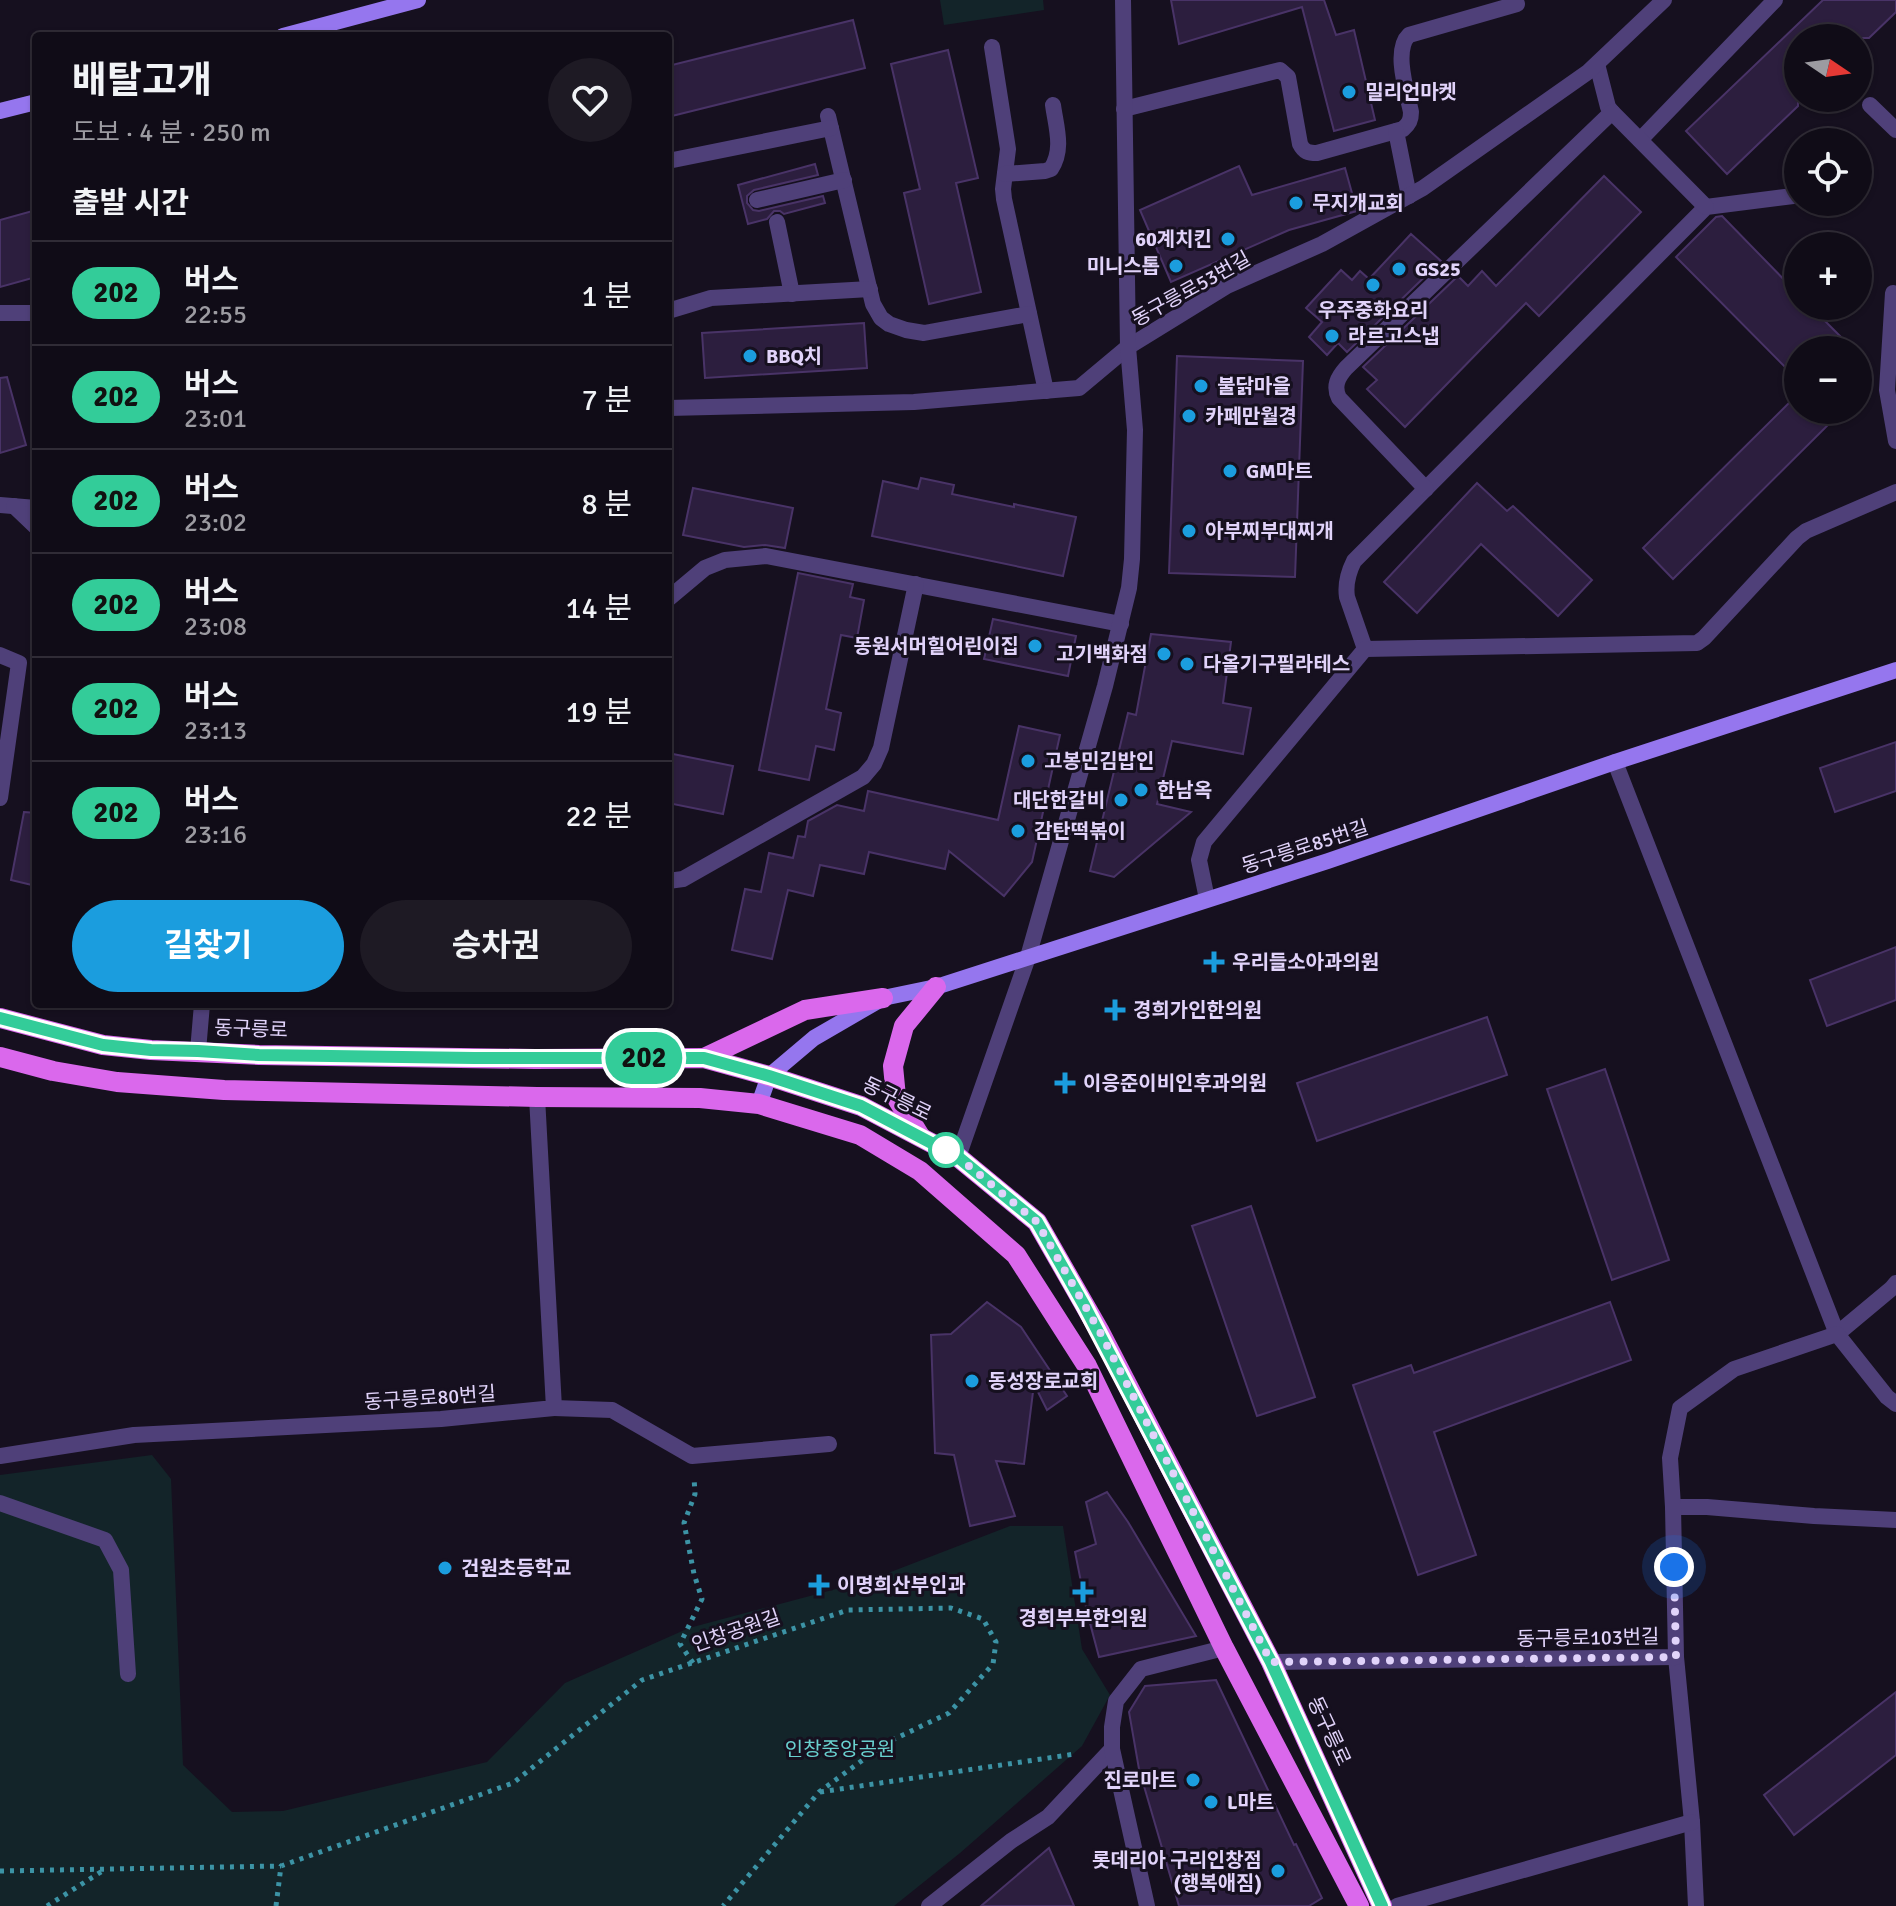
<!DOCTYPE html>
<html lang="ko">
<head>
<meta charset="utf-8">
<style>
	body { margin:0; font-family:Signika,"Noto Sans KR",sans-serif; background:#1e1a24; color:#f1f3f6; height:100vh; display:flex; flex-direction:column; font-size:30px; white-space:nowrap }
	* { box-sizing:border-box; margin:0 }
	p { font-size:26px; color:#9c9ba1 }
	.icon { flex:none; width:44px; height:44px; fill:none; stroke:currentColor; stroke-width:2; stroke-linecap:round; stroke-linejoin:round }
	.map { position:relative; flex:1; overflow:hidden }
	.drawer { position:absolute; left:32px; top:32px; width:640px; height:976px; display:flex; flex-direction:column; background:#100c17; border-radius:8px; box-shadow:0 2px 6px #0004,0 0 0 2px #302c36 }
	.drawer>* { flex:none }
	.badge { padding:0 16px; border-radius:26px; font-size:28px; line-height:52px }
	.needle { width:52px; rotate:103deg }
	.tools { position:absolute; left:1784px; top:24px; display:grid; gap:16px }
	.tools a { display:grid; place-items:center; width:88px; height:88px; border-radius:50%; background:#100c17; box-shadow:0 2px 6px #0004,0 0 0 2px #302c36; font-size:40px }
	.you { position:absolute; width:40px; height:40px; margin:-20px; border:6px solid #fff; border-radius:50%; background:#1a73e8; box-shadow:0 0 0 12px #1a73e833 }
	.map>.badge { position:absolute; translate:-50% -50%; box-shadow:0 0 0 4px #fff }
	h2 { padding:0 40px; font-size:30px; line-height:72px }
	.round { display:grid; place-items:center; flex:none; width:84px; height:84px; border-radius:42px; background:#1e1a24 }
	.head { display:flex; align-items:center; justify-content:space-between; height:136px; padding:0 40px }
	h1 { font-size:38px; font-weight:700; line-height:60px }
	.cta { display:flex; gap:16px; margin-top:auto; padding:16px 40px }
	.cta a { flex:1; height:92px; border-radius:48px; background:#1b9dde; color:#fff; font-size:32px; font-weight:700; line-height:92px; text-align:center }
	.cta a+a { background:#1e1a24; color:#f1f3f6 }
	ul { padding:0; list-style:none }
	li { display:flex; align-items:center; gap:24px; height:104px; padding:0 40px; border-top:2px solid #302c36 }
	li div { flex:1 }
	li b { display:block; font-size:30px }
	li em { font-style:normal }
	li .badge { min-width:88px; font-weight:700; text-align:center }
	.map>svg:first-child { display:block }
</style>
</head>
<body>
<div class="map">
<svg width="1896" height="1906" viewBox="0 0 1896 1906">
	<rect width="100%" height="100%" fill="#16101f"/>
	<!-- green -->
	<g fill="#132429">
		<path d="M940 0H1043L1044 10 944 25Z"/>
		<path d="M152 1455 171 1479 183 1765 232 1812 283 1811 487 1762 565 1683 689 1628 870 1580 1010 1526H1063L1082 1649 1110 1695 1082 1746 960 1853 894 1906H0V1475Z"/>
	</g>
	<!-- building -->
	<g fill="#2c1e3e" stroke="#493367" stroke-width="2">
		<path d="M1171 0H1324L1336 35 1354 30 1375 120 1334 131 1302 7 1179 44Z"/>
		<path d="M1823 0H1896V12L1869 38H1798V106L1727 174 1686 131Z"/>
		<path d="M853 20 865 68 668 117V66Z"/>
		<path d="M948 50 978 178 956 183 981 292 929 304 904 193 920 189 891 64Z"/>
		<path d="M815 164 818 175 754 190 747 196V203L753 210 759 211 823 196 825 203 784 214 780 211H774L767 219 748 224 738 185Z"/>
		<path d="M1239 166 1252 195 1345 168 1357 211 1289 230 1171 282 1140 210Z"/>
		<path d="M1604 176 1641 212 1539 316 1526 303 1405 427 1367 389 1377 380 1363 367 1458 276 1468 286 1482 271 1496 286Z"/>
		<path d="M36 210V277L0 287V220Z"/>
		<path d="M1722 216 1798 294V306H1810L1854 350H1798V380L1676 257 1716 217Z"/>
		<path d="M1411 234 1441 261 1347 352 1338 343 1327 355 1309 337 1322 322 1306 308 1341 270 1352 280 1360 271 1369 279Z"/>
		<path d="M864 323 867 368 705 378 702 333Z"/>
		<path d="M1177 356 1303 361 1295 577 1169 573Z"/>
		<path d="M7 377 26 445 0 453V378Z"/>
		<path d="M1798 394V410H1843L1673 579 1643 548Z"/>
		<path d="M921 478 954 485 952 494 1014 507V504L1076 517 1063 576 872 536 883 481 918 489Z"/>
		<path d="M1477 483 1507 511 1513 506 1592 580 1558 616 1481 544 1417 613 1384 582Z"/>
		<path d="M693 488 793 508 785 548 765 545 744 547 683 535Z"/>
		<path d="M798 573 853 584 850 597 864 600 857 638 841 635 826 709 841 713 834 750 816 746 809 780 759 770Z"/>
		<path d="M993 619 1076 636 1068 676 984 659Z"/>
		<path d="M1151 634 1231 642 1223 703 1251 708 1243 754 1172 741 1157 804 1191 812 1114 877 1090 871 1128 713 1136 715Z"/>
		<path d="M1019 726 1060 735 1032 862 1004 896 949 851 945 869 869 852 864 874 820 865 813 896 788 890 772 959 732 950 745 889 761 892 769 853 793 858 798 836 805 837 808 821 837 805 864 811 868 791 998 820Z"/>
		<path d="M1896 742V791L1835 812 1820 768Z"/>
		<path d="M668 753 733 766 723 814 668 803Z"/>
		<path d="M24 812 36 813V886L11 880Z"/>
		<path d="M1896 947V1000L1827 1026 1810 980Z"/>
		<path d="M1487 1017 1507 1075 1317 1141 1297 1083Z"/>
		<path d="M1605 1069 1669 1260 1612 1280 1547 1089Z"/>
		<path d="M1251 1206 1315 1397 1257 1416 1192 1226Z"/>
		<path d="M987 1302 1021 1327 1067 1396 1047 1410 1034 1384 1024 1464 996 1461 1015 1516 970 1526 954 1455 935 1453 931 1335 951 1334Z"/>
		<path d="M1610 1302 1631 1360 1434 1432 1476 1555 1418 1575 1353 1385 1411 1365 1414 1373Z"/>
		<path d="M1107 1492 1128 1522 1196 1636 1099 1657 1087 1612 1075 1552 1096 1544 1086 1502Z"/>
		<path d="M1216 1680 1294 1845 1296 1844 1322 1898 1309 1906H1179L1139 1769 1129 1712 1145 1686Z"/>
		<path d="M1896 1692V1755L1794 1835 1764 1795Z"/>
		<path d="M1049 1848 1074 1906H981Z"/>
	</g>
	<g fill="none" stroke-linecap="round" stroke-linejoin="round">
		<!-- path -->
		<g stroke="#3c93a5" stroke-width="5" stroke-dasharray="4 6" stroke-linecap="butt">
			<path d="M693 1663 680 1644 702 1599 694 1574 684 1523 695 1494 694 1477"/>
			<path d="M820 1792 1075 1754"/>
			<path d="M0 1871 281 1866"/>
			<path d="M47 1906 104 1870"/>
			<path d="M276 1906 281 1866 513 1783 642 1680 848 1610 951 1608 983 1619 996 1642 993 1664 949 1713 886 1743 819 1792 723 1906"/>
		</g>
		<!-- lane -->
		<g stroke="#4f4079" stroke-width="16">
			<path d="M992 47 1008 149 1003 189 1004 199 1046 391"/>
			<path d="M1597 64 1608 107 1612 112"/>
			<path d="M1870 105 1896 130"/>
			<path d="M1124 109 1280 70 1288 77 1300 144C1304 152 1308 153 1317 153L1403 129C1409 124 1411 120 1411 112 1407 92 1393 50 1409 35L1517 4"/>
			<path d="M828 116 873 304 881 318 889 324 906 330 924 333 1029 314"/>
			<path d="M1396 131 1409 196"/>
			<path d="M1640 140 1775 0"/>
			<path d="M668 161 831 128"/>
			<path d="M1005 174 1045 171 1051 169C1064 149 1056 127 1053 105"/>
			<path d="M1793 196 1706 207 1354 561C1348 573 1345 584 1347 597L1365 649 1697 643 1704 638 1797 538 1806 531 1896 492"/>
			<path d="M757 200 844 180"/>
			<path d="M777 222 792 294"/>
			<path d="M1893 293 1887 390 1896 441"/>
			<path d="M668 311 711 298 870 289"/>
			<path d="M1426 489 1339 398C1333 386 1338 377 1346 368L1612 112 1706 207"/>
			<path d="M668 599 705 568 725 560 766 556 1121 624"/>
			<path d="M668 881 683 879 863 777 874 764 881 748 916 584"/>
			<path d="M0 1503 105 1540 121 1570 128 1674"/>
		</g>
		<!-- street -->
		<g stroke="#4f4079" stroke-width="16">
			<path d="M0 313H36"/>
			<path d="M668 408 914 402 1079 388 1128 347 1227 286 1322 244 1423 188 1588 72 1664 0"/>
			<path d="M0 505 36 508"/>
			<path d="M14 506 36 527"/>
			<path d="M0 655 19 663 0 798"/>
			<path d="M1615 762 1837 1334 1891 1289 1896 1283"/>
			<path d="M1207 899 1199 860 1204 842 1365 649"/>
			<path d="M198 1051 202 1004"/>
			<path d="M958 1157 1028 957 1105 686 1129 588 1132 559 1135 430 1128 347 1123 0"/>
			<path d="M554 1408 612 1410 692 1456 829 1444"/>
			<path d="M0 1456 134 1435 441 1419 554 1408 537 1097"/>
			<path d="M1673 1507H1707L1814 1516 1896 1520"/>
			<path d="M1676 1657 1692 1822 1696 1906"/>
			<path d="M1271 1662 1676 1657 1673 1507 1670 1458 1680 1408 1734 1369 1837 1334 1887 1397 1896 1404"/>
			<path d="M929 1906 1011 1841 1048 1817 1112 1749"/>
			<path d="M1147 1906 1112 1749V1727L1116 1701 1141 1669 1224 1648"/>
			<path d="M1397 1906 1692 1822"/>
		</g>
		<!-- secondary -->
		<g stroke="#9576ee" stroke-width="16">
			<path d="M283 36 418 0"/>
			<path d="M0 111 36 102"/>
			<path d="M759 1104 769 1076 814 1038 883 998 936 987 1328 861 1615 762 1896 670"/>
		</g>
		<!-- primary -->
		<g stroke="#da68ec" stroke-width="20">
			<path d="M0 1018 103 1045 151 1050 259 1055 535 1059 704 1058 769 1076 861 1106 958 1157 1037 1222 1100 1332 1271 1662 1382 1906"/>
			<path d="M0 1057 53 1071 117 1082 224 1090 537 1097 700 1098 759 1104 860 1135 920 1171 1016 1255 1087 1366 1224 1648 1359 1906"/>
			<path d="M704 1058 805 1010 883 998"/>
			<path d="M920 1136 896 1097 893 1066 904 1026 936 987"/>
		</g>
	</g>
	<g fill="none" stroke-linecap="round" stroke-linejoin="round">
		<defs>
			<path id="line" d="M0 1018 103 1045 151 1050 198 1051 259 1055 474 1058H704L769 1076 861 1106 958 1157 1037 1222 1084 1305 1271 1662 1382 1906"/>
		</defs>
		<!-- line casing -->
		<use href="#line" stroke="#fff" stroke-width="18"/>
		<!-- line -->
		<use href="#line" stroke="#3c9" stroke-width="12"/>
		<!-- walk -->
		<path stroke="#e1d3fa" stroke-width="8" stroke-dasharray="0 14.4" d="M946 1150 939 1147 958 1157 1037 1222 1100 1332 1271 1662 1676 1657 1674 1567"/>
	</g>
	<!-- markers -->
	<g fill="#1b9dde" stroke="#16101f" stroke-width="3">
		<circle cx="1349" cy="92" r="8"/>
		<circle cx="1296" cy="203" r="8"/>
		<circle cx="1228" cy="239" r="8"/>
		<circle cx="1176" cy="266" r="8"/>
		<circle cx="1399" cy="269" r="8"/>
		<circle cx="1373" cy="285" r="8"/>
		<circle cx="1332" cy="336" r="8"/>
		<circle cx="750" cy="356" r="8"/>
		<circle cx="1201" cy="386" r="8"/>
		<circle cx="1189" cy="416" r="8"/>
		<circle cx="1230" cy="471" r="8"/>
		<circle cx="1189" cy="531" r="8"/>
		<circle cx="1035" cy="646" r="8"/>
		<circle cx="1164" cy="654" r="8"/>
		<circle cx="1187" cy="664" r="8"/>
		<circle cx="1028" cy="761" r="8"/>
		<circle cx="1141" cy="790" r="8"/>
		<circle cx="1121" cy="800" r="8"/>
		<circle cx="1018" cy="831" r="8"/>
		<path d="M1210 950h8v8h8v8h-8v8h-8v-8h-8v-8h8z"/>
		<path d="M1111 998h8v8h8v8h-8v8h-8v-8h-8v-8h8z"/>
		<path d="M1061 1071h8v8h8v8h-8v8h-8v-8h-8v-8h8z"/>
		<circle cx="972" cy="1381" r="8"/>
		<circle cx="445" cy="1568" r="8"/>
		<path d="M815 1573h8v8h8v8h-8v8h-8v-8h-8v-8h8z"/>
		<path d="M1079 1580h8v8h8v8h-8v8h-8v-8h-8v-8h8z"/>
		<circle cx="1193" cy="1780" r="8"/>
		<circle cx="1211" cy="1802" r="8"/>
		<circle cx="1278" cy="1871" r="8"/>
	</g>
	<circle fill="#fff" stroke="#3c9" stroke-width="4" cx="946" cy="1150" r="16"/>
	<g text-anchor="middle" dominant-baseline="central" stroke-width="6" stroke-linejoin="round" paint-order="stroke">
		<!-- poi labels -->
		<g font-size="20" font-weight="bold" fill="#e1d3fa" stroke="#16101f" text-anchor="start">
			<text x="1365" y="92">밀리언마켓</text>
			<text x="1312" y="203">무지개교회</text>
			<text x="1212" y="239" text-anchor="end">60계치킨</text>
			<text x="1160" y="266" text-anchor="end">미니스톱</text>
			<text x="1415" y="269">GS25</text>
			<text x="1373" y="310" text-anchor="middle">우주중화요리</text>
			<text x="1348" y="336">라르고스냅</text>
			<text x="766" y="356">BBQ치</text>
			<text x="1217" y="386">불닭마을</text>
			<text x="1205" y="416">카페만월경</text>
			<text x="1246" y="471">GM마트</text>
			<text x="1205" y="531">아부찌부대찌개</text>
			<text x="1019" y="646" text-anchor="end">동원서머힐어린이집</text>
			<text x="1148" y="654" text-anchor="end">고기백화점</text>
			<text x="1203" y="664">다올기구필라테스</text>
			<text x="1044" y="761">고봉민김밥인</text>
			<text x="1157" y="790">한남옥</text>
			<text x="1105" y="800" text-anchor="end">대단한갈비</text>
			<text x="1034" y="831">감탄떡볶이</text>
			<text x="1232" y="962">우리들소아과의원</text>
			<text x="1133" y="1010">경희가인한의원</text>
			<text x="1083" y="1083">이응준이비인후과의원</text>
			<text x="988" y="1381">동성장로교회</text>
			<text x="461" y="1568">건원초등학교</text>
			<text x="837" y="1585">이명희산부인과</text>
			<text x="1083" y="1618" text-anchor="middle">경희부부한의원</text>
			<text x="1177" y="1780" text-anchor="end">진로마트</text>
			<text x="1227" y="1802">L마트</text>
			<text x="1262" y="1860" text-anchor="end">롯데리아 구리인창점<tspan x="1262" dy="23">(행복애짐)</tspan></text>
		</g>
		<!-- street labels -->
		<g font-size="20" fill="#e1d3fa" stroke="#16101f">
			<text transform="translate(1191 289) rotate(-29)">동구릉로53번길</text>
			<text transform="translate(1305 847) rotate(-18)">동구릉로85번길</text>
			<text transform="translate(251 1029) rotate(2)">동구릉로</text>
			<text transform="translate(897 1099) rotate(26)">동구릉로</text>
			<text transform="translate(430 1398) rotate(-4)">동구릉로80번길</text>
			<text transform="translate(736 1631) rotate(-19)">인창공원길</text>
			<text transform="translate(1588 1638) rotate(-1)">동구릉로103번길</text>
			<text transform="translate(1329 1731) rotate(65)">동구릉로</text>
		</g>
		<!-- park labels -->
		<g font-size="20" fill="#69d0cf" stroke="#16101f">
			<text x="840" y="1749">인창중앙공원</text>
		</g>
	</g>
</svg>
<div class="tools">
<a><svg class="needle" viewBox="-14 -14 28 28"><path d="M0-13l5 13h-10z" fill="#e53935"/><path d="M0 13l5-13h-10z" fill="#9c9ba1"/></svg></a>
<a><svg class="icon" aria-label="locate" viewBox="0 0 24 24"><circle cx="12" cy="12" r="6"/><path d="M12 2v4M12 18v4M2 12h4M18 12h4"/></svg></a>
<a>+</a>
<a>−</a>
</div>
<div class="you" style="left:1674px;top:1567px"></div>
<b class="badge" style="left:644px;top:1058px;background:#3c9;color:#111">202</b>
<section class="drawer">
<div class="head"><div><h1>배탈고개</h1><p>도보 · 4 분 · 250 m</p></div><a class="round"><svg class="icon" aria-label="heart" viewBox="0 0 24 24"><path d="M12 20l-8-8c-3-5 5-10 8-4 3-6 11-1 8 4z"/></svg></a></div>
<h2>출발 시간</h2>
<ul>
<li><span class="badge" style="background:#3c9;color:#111">202</span><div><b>버스</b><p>22:55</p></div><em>1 분</em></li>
<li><span class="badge" style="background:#3c9;color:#111">202</span><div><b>버스</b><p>23:01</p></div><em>7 분</em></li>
<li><span class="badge" style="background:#3c9;color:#111">202</span><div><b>버스</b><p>23:02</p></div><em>8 분</em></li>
<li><span class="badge" style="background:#3c9;color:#111">202</span><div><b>버스</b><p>23:08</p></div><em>14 분</em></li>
<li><span class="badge" style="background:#3c9;color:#111">202</span><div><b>버스</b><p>23:13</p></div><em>19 분</em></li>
<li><span class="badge" style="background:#3c9;color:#111">202</span><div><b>버스</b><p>23:16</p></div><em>22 분</em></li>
</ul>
<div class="cta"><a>길찾기</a><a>승차권</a></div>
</section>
</div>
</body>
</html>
